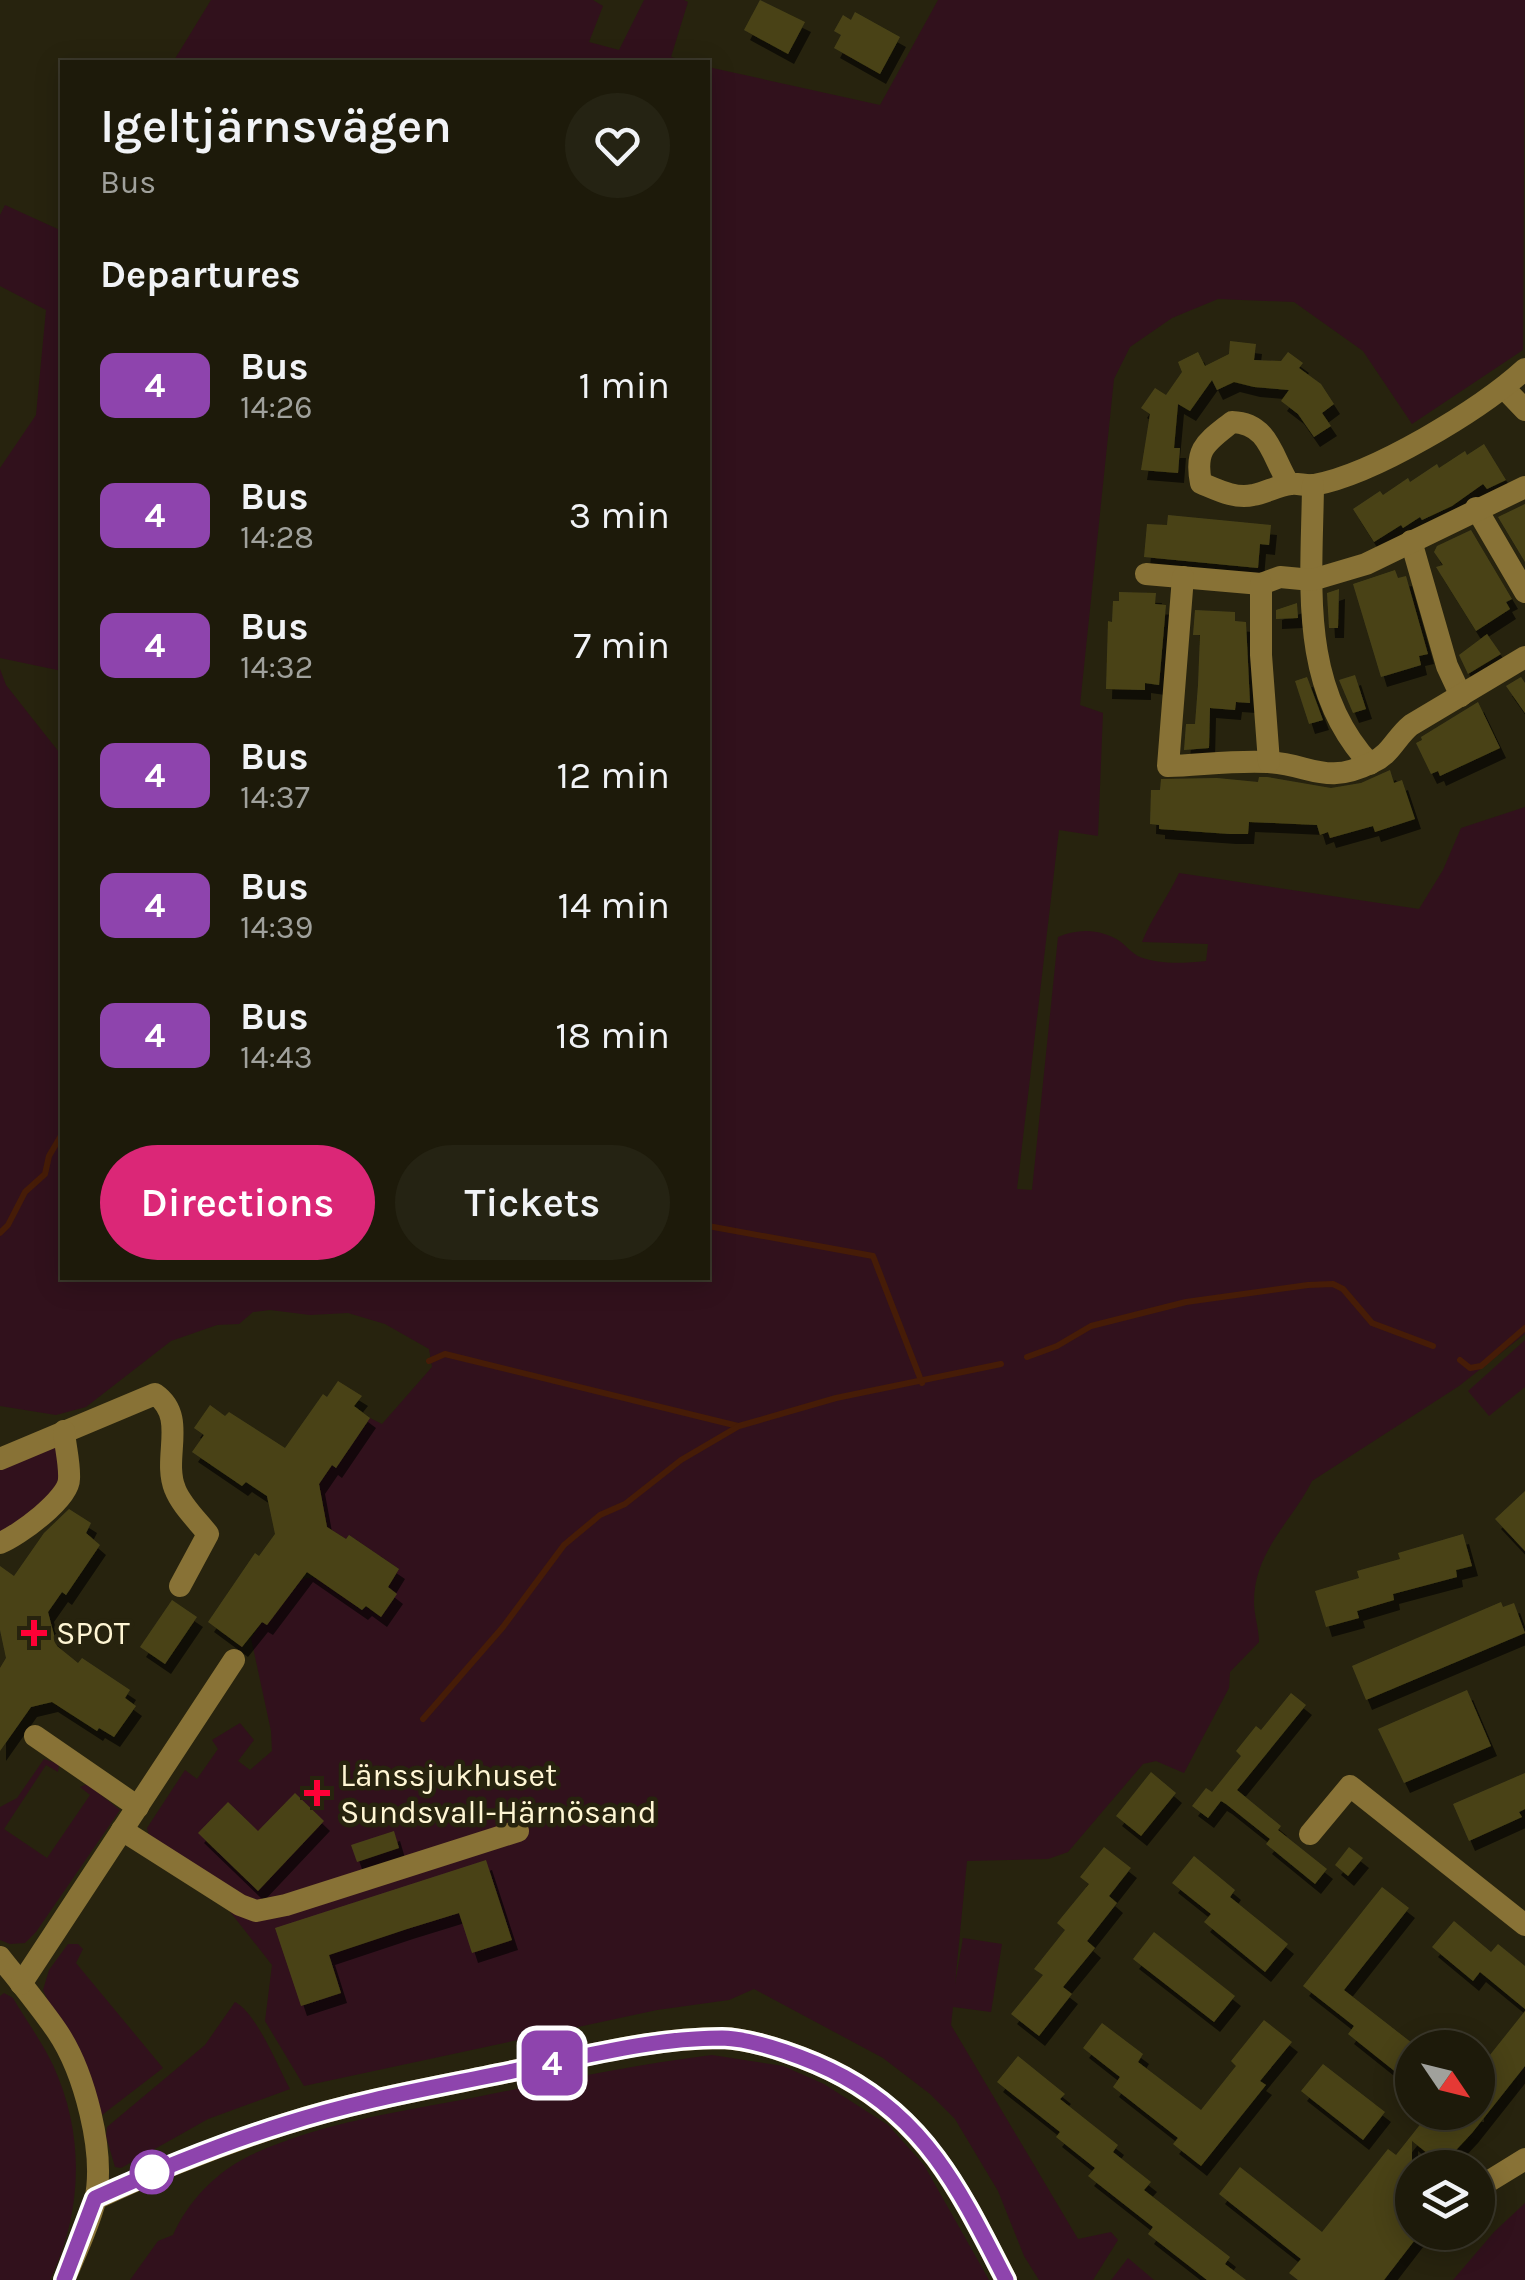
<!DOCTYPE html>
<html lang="en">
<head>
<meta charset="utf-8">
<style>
	body { margin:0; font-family:Karla,sans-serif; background:#252313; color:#f1f3f6; height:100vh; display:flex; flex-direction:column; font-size:38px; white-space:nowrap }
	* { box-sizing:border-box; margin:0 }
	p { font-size:32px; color:#a0a19c }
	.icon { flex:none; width:55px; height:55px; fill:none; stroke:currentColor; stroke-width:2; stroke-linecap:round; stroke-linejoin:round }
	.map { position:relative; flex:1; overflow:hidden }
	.side { position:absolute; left:60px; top:60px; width:650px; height:1220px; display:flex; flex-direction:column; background:#1d1a0a; border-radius:0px; box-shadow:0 5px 25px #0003,0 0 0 2px #3b382b }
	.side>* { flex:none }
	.badge { padding:0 20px; border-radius:15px; font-size:35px; line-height:65px }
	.needle { width:65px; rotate:125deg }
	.tools { position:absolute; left:1395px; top:2030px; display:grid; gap:20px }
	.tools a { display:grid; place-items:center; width:100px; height:100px; border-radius:50%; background:#1d1a0a; box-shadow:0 5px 25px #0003,0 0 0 2px #3b382b; font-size:50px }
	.map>.badge { position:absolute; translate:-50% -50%; box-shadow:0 0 0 5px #fff }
	h2 { padding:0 40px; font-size:38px; line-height:90px }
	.round { display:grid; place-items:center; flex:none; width:105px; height:105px; border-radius:52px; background:#252313 }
	.headline { display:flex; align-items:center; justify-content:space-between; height:170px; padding:0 40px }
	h1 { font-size:48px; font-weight:600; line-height:75px }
	.primary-button { display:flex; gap:20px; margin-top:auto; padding:20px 40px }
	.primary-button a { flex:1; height:115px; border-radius:60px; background:#db2777; color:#fff; font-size:40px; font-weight:600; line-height:115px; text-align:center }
	.primary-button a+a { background:#252313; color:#f1f3f6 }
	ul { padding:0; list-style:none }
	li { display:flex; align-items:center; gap:30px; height:130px; padding:0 40px }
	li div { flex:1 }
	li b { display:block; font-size:38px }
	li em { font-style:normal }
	li .badge { min-width:110px; font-weight:700; text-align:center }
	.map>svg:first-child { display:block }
</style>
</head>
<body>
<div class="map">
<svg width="1525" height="2280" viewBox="0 0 1525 2280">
	<defs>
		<filter id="shadow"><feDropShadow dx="6" dy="10" stdDeviation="0" flood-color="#0009"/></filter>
	</defs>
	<rect width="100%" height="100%" fill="#27230e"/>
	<!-- green -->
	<g fill="#31111c">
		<path d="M211 0H593L603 6 589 42 619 50 644 0H684L688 2 671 57 690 62H173Z"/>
		<path d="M938 0H1525L1523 350 1412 424 1363 351 1294 302 1218 299 1172 318 1130 347 1114 379 1080 705 1103 713 1098 836 1059 830 1017 1189 1032 1190 1058 937C1080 928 1101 929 1121 942 1127 947 1133 954 1140 957 1161 965 1185 963 1206 961L1208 944 1142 942C1152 917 1168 897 1179 873L1419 909 1443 870 1461 828 1525 807V1334L1459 1386 1312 1481C1291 1523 1254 1551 1254 1602 1254 1615 1259 1629 1259 1642L1230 1672 1229 1688 1184 1773 1156 1761 1143 1764 1068 1852 1048 1859 967 1861 955 1984 963 1938 1002 1944 991 2012 953 2007 951 2025 1078 2239 1111 2232 1118 2240 1093 2280H1039L1024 2256 998 2191 955 2119 930 2094 883 2058 754 1989 729 2000 657 2010 304 2086 265 2021 272 1965 206 1881 150 1839 147 1828 185 1770 197 1779 218 1749 212 1740 240 1723 254 1740 238 1761 250 1770 272 1751 271 1731 251 1638 262 1622 267 1624 302 1579 314 1577 362 1610 366 1607 381 1617 388 1587 399 1569 349 1535 346 1539 327 1527 319 1484 332 1465 336 1467 370 1418 382 1424 432 1367 429 1349 385 1324 348 1313 310 1315 270 1310 253 1312 239 1324 217 1325 171 1341 86 1407 56 1415 0 1406V669L6 685 62 756V1278H708V67L880 105Z"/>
		<path d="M5 205 62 231V671L0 658V468L36 415 46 310 0 286V215Z"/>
		<path d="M1525 1340V1387L1489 1416 1468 1391Z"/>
		<path d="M46 1445 58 1449 63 1485 0 1536V1464Z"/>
		<path d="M44 1759 59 1764 58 1772 46 1765 4 1829 47 1858 90 1795 80 1787 87 1784 120 1810 36 1932 25 1943 10 1944 0 1940V1807L17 1798Z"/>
		<path d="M68 1944H78L83 1949 76 1963 163 2068 102 2115 43 1990 49 1970Z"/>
		<path d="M4 1993 13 1998C26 2020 42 2042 53 2065 85 2135 83 2211 50 2280H0V1996Z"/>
		<path d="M235 2002C256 2012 278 2067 290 2089L208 2119 121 2168 115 2167 106 2136 107 2127 205 2045Z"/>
		<path d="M712 2055 783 2066 824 2084 888 2125 924 2165 989 2280H130L158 2241 173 2235C188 2201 217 2171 251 2155 320 2123 398 2112 472 2098 552 2082 630 2065 712 2055Z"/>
		<path d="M1525 2203V2280H1453L1494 2232Z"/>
		<path d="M1128 2258 1154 2280H1111Z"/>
	</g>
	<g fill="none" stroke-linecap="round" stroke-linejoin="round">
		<!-- stream -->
		<g stroke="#461c07" stroke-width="6">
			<path d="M708 1226 873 1256 922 1383"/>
			<path d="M0 1233 8 1225 25 1192 45 1174 49 1156 62 1134"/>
			<path d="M1027 1357 1057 1346 1091 1326 1186 1302 1308 1285 1333 1284 1343 1289 1372 1323 1433 1346"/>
			<path d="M1460 1360 1470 1368 1481 1366 1525 1328"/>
			<path d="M429 1361 445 1354 738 1426"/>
			<path d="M423 1719 503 1627 564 1545 600 1515 625 1504 681 1460 739 1426 836 1398 1001 1364"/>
		</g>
	</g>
	<!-- building -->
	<g fill="#494319" filter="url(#shadow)">
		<path d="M760 0 805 22 788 54 744 30Z"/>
		<path d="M855 12 900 37 880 74 834 48 841 35 834 31 843 15 851 20Z"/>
		<path d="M1230 341 1256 344 1254 360 1281 361 1288 352 1303 363 1299 368 1321 384 1334 404 1322 413 1331 426 1314 437 1298 414 1281 401 1289 390 1254 387 1234 382 1217 390 1212 380 1190 411 1178 404 1174 448H1180L1178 473 1141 470 1150 414 1141 408 1155 388 1166 395 1182 372 1178 362 1198 352 1205 366 1229 354Z"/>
		<path d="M1484 444 1506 480 1487 489 1483 484 1452 506 1422 520 1420 517 1403 528 1401 525 1374 542 1353 509 1380 491 1383 495 1408 478 1410 482 1437 464 1439 468 1465 451 1467 455Z"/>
		<path d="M1525 504V562L1498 517Z"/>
		<path d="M1168 515 1271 525 1269 545 1260 544 1258 568 1144 557 1147 524 1167 525Z"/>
		<path d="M1471 530 1512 599 1506 602 1510 609 1476 631 1436 567 1443 565 1434 552 1437 546Z"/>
		<path d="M1395 570 1398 578 1406 576 1428 654 1419 656 1421 665 1381 677 1353 584Z"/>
		<path d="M1339 589 1338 628H1329L1327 593Z"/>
		<path d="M1119 592 1156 593 1155 604 1166 605 1159 685 1145 683V690L1106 689 1108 621 1112 622 1113 601H1119Z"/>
		<path d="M1297 603 1298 618 1276 619V610Z"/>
		<path d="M1195 610 1235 612V621L1246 622 1250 703 1236 702 1235 710 1210 708 1209 748 1184 750 1186 724H1195L1198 685 1200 635H1193Z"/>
		<path d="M1487 634 1501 654 1468 674 1459 655Z"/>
		<path d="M1355 675 1366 709 1353 713 1339 680Z"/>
		<path d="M1307 677 1323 720 1309 724 1295 681Z"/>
		<path d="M1521 677 1525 683V713L1506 686Z"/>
		<path d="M1478 702 1500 748 1440 776 1438 771 1431 774 1416 743 1422 740 1421 737Z"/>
		<path d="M1390 770 1394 783 1402 780 1415 819 1375 832 1373 826 1330 838 1328 832 1320 835 1317 825 1249 822 1248 834H1230L1159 829V825L1150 824 1151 790H1160L1161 779 1217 778 1258 782 1259 777H1267L1331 788 1361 783Z"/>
		<path d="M338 1381 362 1396 354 1406 370 1418 336 1468 332 1465 319 1484 327 1527 346 1539 349 1535 399 1569 388 1587 397 1594 381 1617 366 1606 362 1610 307 1572 267 1625 262 1622 242 1647 208 1622 255 1553 259 1556 275 1534 267 1496 246 1482 242 1486 192 1452 204 1435 194 1428 210 1405 225 1416 229 1412 285 1448 323 1394 327 1397Z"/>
		<path d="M1525 1491V1551L1495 1519Z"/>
		<path d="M69 1509 91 1523 86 1533 100 1545 66 1595 62 1592 48 1612 57 1646 78 1663 82 1658 130 1690 125 1698 136 1706 114 1737 99 1728 97 1731 52 1702 31 1707 0 1751V1668L6 1658 0 1630V1566L14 1576 44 1533Z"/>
		<path d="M1463 1534 1472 1566 1456 1570 1457 1577 1393 1594 1394 1600 1357 1611 1359 1618 1326 1627 1315 1591 1359 1578 1357 1571 1400 1559 1398 1553Z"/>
		<path d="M172 1600 197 1617 165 1664 140 1647Z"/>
		<path d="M1501 1602 1503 1607 1514 1603 1525 1633 1366 1700 1352 1666Z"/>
		<path d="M1467 1690 1491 1746 1404 1783 1378 1729Z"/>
		<path d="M1291 1693 1306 1705 1237 1790 1281 1826 1278 1830 1327 1869 1315 1884 1266 1844 1270 1839 1226 1804 1221 1801 1208 1818 1192 1806 1206 1788 1212 1792 1241 1756 1236 1751 1256 1726 1261 1730Z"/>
		<path d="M1151 1772 1176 1793 1141 1836 1116 1816Z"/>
		<path d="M1525 1773V1809L1519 1812 1522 1817 1469 1841 1453 1804Z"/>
		<path d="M295 1793 324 1821 258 1891 198 1833 228 1802 258 1831Z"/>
		<path d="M394 1831 399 1848 357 1862 351 1845Z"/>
		<path d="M1104 1847 1131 1868 1109 1896 1117 1903 1087 1941 1095 1948 1063 1987 1072 1994 1039 2036 1011 2014 1043 1975 1034 1969 1065 1930 1057 1923 1089 1884 1080 1877Z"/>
		<path d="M1349 1847 1363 1858 1348 1876 1335 1865Z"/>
		<path d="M1194 1856 1235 1890 1230 1897 1288 1944 1265 1972 1204 1922 1211 1914 1172 1883Z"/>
		<path d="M486 1860 512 1940 472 1953 459 1913 407 1929 329 1955 341 1993 301 2006 275 1928Z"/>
		<path d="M1382 1887 1409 1908 1344 1990 1412 2043V2085L1348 2034 1354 2026 1303 1986Z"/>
		<path d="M1454 1921 1491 1952 1498 1944 1525 1966V2009L1480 1972 1473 1981 1432 1947Z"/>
		<path d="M1154 1932 1235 1996 1214 2022 1133 1959Z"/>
		<path d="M1525 2011V2066L1472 2133 1442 2165 1412 2141V2232H1421L1384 2280H1298L1289 2273 1301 2259 1219 2194 1240 2167 1322 2232 1388 2149 1396 2155 1430 2112H1478V2070Z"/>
		<path d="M1264 2020 1292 2042 1260 2081 1266 2085 1201 2166 1173 2144 1178 2138 1113 2087 1120 2077 1083 2048 1102 2023 1143 2054 1138 2062 1201 2110 1236 2066 1231 2061Z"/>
		<path d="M1018 2056 1065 2094 1060 2099 1118 2145 1113 2152 1151 2182 1144 2190 1230 2257 1225 2264 1246 2280H1207L1148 2234 1153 2227 1088 2176 1095 2168 1056 2137 1060 2132 997 2082Z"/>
		<path d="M1323 2064 1385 2112 1363 2140 1301 2091Z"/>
	</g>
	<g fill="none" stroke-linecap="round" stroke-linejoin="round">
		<!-- minor -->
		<g stroke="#887236" stroke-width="22">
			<path d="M1504 388 1525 410"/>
			<path d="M1289 484C1272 457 1269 423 1232 422 1207 442 1194 448 1201 483 1218 490 1235 499 1253 495 1266 493 1278 485 1291 484 1298 483 1306 486 1314 485 1374 474 1480 410 1525 369"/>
			<path d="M1313 485C1312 583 1298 687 1370 764"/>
			<path d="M1476 508 1525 592"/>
			<path d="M1411 541 1447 666 1461 696"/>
			<path d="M1146 574 1261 584 1280 577 1312 580 1366 564 1525 487"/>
			<path d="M1183 577 1168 766C1200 765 1236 760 1268 762 1313 765 1325 786 1373 762 1391 754 1396 737 1411 725L1525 657"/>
			<path d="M1261 584V655L1269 762"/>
			<path d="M0 1459 155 1394C188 1417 162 1457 175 1489 181 1505 198 1521 208 1534L180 1586"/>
			<path d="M0 1543C18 1536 69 1499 69 1479 70 1464 65 1446 64 1431"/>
			<path d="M35 1736 138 1807"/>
			<path d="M122 1830 240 1905 256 1911 286 1905 518 1831"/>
			<path d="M1310 1834 1350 1786 1525 1925"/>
			<path d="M0 1957C19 1981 39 2005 57 2031 84 2071 106 2152 95 2201 88 2228 75 2254 64 2280"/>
			<path d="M21 1984 234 1660"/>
			<path d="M1491 2180 1525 2159"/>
			<path d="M95 2199C157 2170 220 2145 285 2124 359 2100 437 2087 513 2071 582 2057 651 2038 722 2038 757 2039 813 2060 844 2077 930 2125 963 2197 1006 2280"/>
		</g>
	</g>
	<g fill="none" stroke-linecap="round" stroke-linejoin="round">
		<defs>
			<path id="line" d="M64 2280 95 2198C157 2170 220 2144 285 2124 359 2100 437 2087 513 2071 582 2057 652 2038 722 2038 757 2039 813 2060 844 2077 930 2124 963 2197 1006 2280"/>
		</defs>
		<!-- line casing -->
		<use href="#line" stroke="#fff" stroke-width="22"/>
		<!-- line -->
		<use href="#line" stroke="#8e44ad" stroke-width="15"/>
	</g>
	<!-- markers -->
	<g fill="#ff0036" stroke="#27230e" stroke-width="4">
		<path d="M29 1618h10v10h10v10h-10v10h-10v-10h-10v-10h10z"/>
		<path d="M312 1778h10v10h10v10h-10v10h-10v-10h-10v-10h10z"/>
	</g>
	<circle fill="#fff" stroke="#8e44ad" stroke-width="5" cx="152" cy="2172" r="20"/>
	<g text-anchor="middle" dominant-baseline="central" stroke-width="9" stroke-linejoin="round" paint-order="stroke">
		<!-- poi labels -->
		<g font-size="32" fill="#fff6d4" stroke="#27230e" text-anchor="start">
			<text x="56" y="1633">SPOT</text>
			<text x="340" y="1775">Länssjukhuset<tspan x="340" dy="37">Sundsvall-Härnösand</tspan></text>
		</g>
	</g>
</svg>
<div class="tools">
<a><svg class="needle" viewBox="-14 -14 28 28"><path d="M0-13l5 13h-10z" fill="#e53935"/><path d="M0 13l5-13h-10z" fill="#a0a19c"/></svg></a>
<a><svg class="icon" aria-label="layers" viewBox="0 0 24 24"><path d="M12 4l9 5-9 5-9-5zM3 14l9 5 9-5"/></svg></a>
</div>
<b class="badge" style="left:552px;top:2063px;background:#8e44ad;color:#fff">4</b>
<section class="side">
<div class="headline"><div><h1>Igeltjärnsvägen</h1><p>Bus</p></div><a class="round"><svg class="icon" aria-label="heart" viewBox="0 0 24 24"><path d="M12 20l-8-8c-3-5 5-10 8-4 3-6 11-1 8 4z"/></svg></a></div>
<h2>Departures</h2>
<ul>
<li><span class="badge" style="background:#8e44ad;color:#fff">4</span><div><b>Bus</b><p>14:26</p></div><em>1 min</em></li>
<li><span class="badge" style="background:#8e44ad;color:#fff">4</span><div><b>Bus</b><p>14:28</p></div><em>3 min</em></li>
<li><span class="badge" style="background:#8e44ad;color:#fff">4</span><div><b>Bus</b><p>14:32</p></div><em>7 min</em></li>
<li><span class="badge" style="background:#8e44ad;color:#fff">4</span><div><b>Bus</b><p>14:37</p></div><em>12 min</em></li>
<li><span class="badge" style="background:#8e44ad;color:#fff">4</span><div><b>Bus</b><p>14:39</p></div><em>14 min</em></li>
<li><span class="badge" style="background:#8e44ad;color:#fff">4</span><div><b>Bus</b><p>14:43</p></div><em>18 min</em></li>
</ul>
<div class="primary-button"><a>Directions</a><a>Tickets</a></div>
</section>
</div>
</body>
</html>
